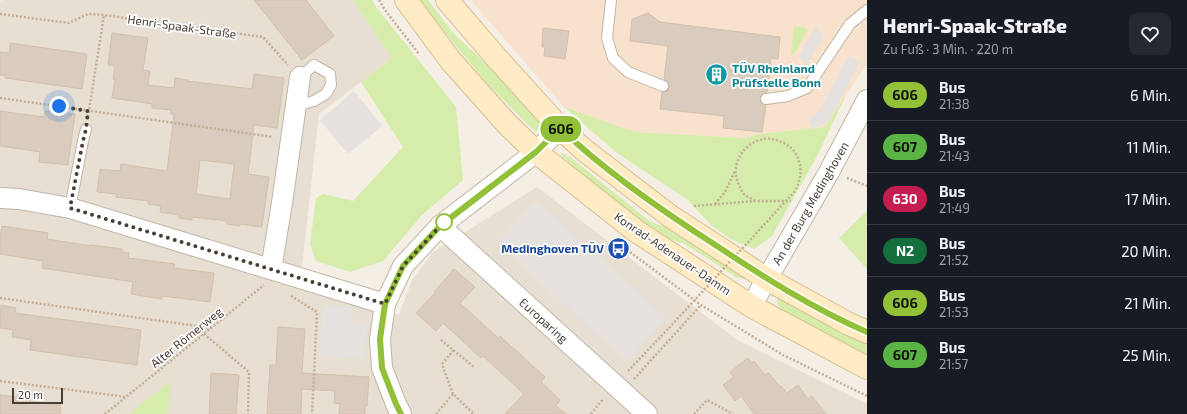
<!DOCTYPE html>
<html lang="de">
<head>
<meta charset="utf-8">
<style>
	body { margin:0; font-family:"Exo 2",sans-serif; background:#242831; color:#f1f3f6; height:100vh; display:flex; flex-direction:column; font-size:15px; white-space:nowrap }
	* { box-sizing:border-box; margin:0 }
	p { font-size:13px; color:#9ea1a6 }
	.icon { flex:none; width:22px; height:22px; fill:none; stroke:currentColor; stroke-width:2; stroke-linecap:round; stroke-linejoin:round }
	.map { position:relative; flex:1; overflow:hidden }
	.side { display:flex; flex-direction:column; background:#171b24; width:320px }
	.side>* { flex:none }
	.badge { padding:0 8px; border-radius:13px; font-size:14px; line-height:26px }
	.scale { position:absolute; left:12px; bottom:10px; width:51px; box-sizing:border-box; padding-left:4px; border:2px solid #473e34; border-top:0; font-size:11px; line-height:14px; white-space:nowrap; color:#473e34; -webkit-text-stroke:3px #fff; paint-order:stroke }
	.you { position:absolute; width:20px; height:20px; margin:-10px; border:3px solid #fff; border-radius:50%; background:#1a73e8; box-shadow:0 0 0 6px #1a73e833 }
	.map>.badge { position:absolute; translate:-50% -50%; box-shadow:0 0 0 2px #fff }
	.round { display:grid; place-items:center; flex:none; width:42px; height:42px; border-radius:8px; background:#242831 }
	.head { display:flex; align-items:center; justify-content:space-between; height:68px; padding:0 16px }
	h1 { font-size:19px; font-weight:800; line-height:30px }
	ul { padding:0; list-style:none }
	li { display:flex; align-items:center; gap:12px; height:52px; padding:0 16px; border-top:1px solid #363941 }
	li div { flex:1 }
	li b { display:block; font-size:15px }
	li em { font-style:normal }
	li .badge { min-width:44px; font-weight:700; text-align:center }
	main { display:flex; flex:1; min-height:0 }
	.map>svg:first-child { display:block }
</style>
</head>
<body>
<main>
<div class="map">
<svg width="867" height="414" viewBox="0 0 867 414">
	<rect width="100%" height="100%" fill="#f4eee5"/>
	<!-- residential -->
	<path fill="#e8dfd3" d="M3 0H353L392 58 319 114 300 285 399 315 412 280 433 252 537 187 736 339 867 404V414H0V1Z"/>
	<!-- commercial -->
	<path fill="#f8e2ce" d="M472 0H867V63L825 127 759 134 745 138 635 132 564 107 474 4Z"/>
	<!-- green -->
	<g fill="#d5ecaa">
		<path d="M353 0H372L376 7 456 107 463 180 422 215 383 261 350 272 316 261 310 244 316 198 323 194 353 201 403 147 361 82 392 58Z"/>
		<path d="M420 0H428L456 36 496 73 536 116 540 126 539 130 535 131 528 125 485 81 434 19Z"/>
		<path d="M794 26 803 27 808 30 794 54H791Z"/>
		<path d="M847 93 817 156 772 236 754 249 731 239 712 226 688 200 617 153 564 107 635 132 745 138 759 134 825 127Z"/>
		<path d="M560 153 565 154 574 160 648 220 656 224 671 228 747 279H743L736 277 685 244 663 237 635 217 599 188 563 157Z"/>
		<path d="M867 211V269L839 238Z"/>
		<path d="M780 297 867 342V358L782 311 777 303 778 298Z"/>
		<path d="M170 382 168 414H129Z"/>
	</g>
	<!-- parking -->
	<g fill="#e4e1de">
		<path d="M816 26 823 37 806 66 799 55Z"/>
		<path d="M848 56 860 62 831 117 823 125 813 128 809 120 815 115 820 110Z"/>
		<path d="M354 91 382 126 348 154 320 120Z"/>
		<path d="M536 201 666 318 627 361 497 243Z"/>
		<path d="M323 305 352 307 351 323 366 324 364 359 319 356Z"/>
	</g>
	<!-- building -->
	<g fill="#d9cbbd" stroke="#d2c0ac" fill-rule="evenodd">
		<path d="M254 0H306L334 36 302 60Z"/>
		<path d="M648 13 660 22 780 37 778 59 771 58 767 92 762 94 760 97 761 103 766 105 762 132 723 128 724 116 660 109 662 92 667 91 669 88 668 82 664 79 668 46 630 41 632 19Z"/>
		<path d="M543 28 569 31 565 59 544 56 545 47H542Z"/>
		<path d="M112 33 148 38 143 70 150 71 148 85 174 88 175 78 188 80V81L252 89 254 74 284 78 277 128 254 125 248 174 269 177 262 227 240 224V226L227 224V221L192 217V220L179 218V215L160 212 161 206 148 204V201L116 197 117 194 97 192 100 169 120 171 121 164 167 171 174 114H171V110L152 108V104L112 98 115 79H113L115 66 108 65ZM200 160 234 164 230 199 196 194Z"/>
		<path d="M10 43 87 54 82 89 5 78 6 76 0 75V52L9 53Z"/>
		<path d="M0 111 44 117 45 111 75 114 68 165 39 162 40 152 0 146Z"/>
		<path d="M2 226 48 233 47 239 91 246V245L122 249V252L129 253 128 258 175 264 174 268 214 273 210 302 162 296V299L131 294 133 282 42 268 43 261 0 254V237Z"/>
		<path d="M454 269 475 287 460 303 498 338 500 336 545 377 541 382 560 400 556 406 566 414H505L524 394 483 356 481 358 443 323 436 331 416 313 435 293 434 292Z"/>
		<path d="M1 305 16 308 15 313 141 330 137 365 30 350 31 340 12 337 13 330 0 328Z"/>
		<path d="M278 327 305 329 302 373 369 377 367 406H365V414H339L340 404 334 403 335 391 302 389 301 414H267L270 365H276Z"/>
		<path d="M748 358 752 363 754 361 765 375 769 373 780 387 781 386 787 393 798 385 808 399 812 396 826 414H754L741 396 735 401 723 385 734 377 730 372Z"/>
		<path d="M211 373 239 375 236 414H209Z"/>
		<path d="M0 395 17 397V395L30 396 29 401 61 405 60 414H0Z"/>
	</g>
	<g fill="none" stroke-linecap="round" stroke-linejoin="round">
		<defs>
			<g id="lane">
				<path d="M611 0 607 38 613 58 628 72 663 86"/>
				<path d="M766 99 788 96 807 88 850 24 867 10"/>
				<path d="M295 106 314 101 326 94 331 85 330 74 314 65 300 77"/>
				<path d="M70 208 83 141 86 129"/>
			</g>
			<g id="street">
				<path d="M0 198 19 199 70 208 385 304"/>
				<path d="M440 226 647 414"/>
				<path d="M271 269 282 203 300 77"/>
				<path d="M751 306 829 172 867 100"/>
				<path d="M401 414 396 404 382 368 380 339 385 304 403 266 440 226 536 152 560 128"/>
			</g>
			<g id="secondary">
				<path d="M406 0 451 61 507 124 536 152 636 231 751 306 867 368"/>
				<path d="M447 0 494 55 560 128 584 150 670 216 767 279 849 324 867 332"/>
			</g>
		</defs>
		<!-- lane casing -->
		<use href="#lane" stroke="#c0b5a7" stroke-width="12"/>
		<!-- street casing -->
		<use href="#street" stroke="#c0b5a7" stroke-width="22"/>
		<!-- secondary casing -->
		<use href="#secondary" stroke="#d7be91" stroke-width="24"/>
		<!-- path -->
		<g stroke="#c3af97" stroke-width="2.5" stroke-dasharray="2 2" stroke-linecap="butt">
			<path d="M379 0 385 10 419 54"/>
			<path d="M0 14 69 23 88 14 104 15 263 37 288 65"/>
			<path d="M0 98 273 137"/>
			<path d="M88 117 104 15"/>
			<path d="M847 178 867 186"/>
			<path d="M755 201C752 199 748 197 745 195 743 193 741 190 740 187 725 162 752 130 779 141 786 144 792 147 796 154 802 166 802 177 796 189"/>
			<path d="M715 204 725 192 735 171"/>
			<path d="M694 206 755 201H791"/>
			<path d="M630 252 701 305 783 355 867 396"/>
			<path d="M291 296 317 312 312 414"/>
			<path d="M0 298 211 328"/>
			<path d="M204 334 249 372 248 414"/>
			<path d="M441 340 474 367"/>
			<path d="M628 371 669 328"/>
			<path d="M634 379 701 305"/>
			<path d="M0 381 126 397"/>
			<path d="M453 394 442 364 454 350"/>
			<path d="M105 414 264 285"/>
			<path d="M436 414 453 394 474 414"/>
			<path d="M591 414 603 399"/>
			<path d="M694 414 707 400 733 414"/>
		</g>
		<!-- lane -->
		<use href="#lane" stroke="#fff" stroke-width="10"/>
		<!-- street -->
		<use href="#street" stroke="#fff" stroke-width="20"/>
		<!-- secondary -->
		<use href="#secondary" stroke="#ffebc4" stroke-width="22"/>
		<!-- path-bridge -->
		<path stroke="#c3af97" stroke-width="2.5" stroke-dasharray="2 2" stroke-linecap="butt" d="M669 328 795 191"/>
	</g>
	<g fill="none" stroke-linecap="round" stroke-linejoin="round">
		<defs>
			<path id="line" d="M401 414 396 404 382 368 380 339 385 304 403 266 440 226 536 152 560 128C607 173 662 211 717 246 765 278 814 309 867 332"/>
		</defs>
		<!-- line casing -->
		<use href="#line" stroke="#fff" stroke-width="9"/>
		<!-- line -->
		<use href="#line" stroke="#92c139" stroke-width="6"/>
		<!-- walk -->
		<path stroke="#473e34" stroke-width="4" stroke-dasharray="0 7.2" d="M59 106 88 111 86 129 83 141 70 208 385 304 403 266 444 222"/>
	</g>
	<!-- icons -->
	<defs>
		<symbol id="building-disc" viewBox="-11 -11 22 22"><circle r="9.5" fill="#0f9aa8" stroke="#fff"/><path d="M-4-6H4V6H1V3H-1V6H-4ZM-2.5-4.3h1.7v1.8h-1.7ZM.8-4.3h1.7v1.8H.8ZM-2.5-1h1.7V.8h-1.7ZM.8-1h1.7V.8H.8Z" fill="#fff"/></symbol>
		<symbol id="bus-disc" viewBox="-11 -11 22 22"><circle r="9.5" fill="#1a4fb4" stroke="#fff"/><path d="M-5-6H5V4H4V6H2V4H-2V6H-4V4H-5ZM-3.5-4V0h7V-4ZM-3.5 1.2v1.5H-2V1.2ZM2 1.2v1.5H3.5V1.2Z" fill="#fff"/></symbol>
	</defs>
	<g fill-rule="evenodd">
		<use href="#building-disc" x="704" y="62" width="25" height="25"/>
		<use href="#bus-disc" x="606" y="236" width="25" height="25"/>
	</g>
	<!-- markers -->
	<circle fill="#fff" stroke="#92c139" stroke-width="2" cx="444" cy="222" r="8"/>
	<g text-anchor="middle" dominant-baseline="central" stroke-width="3.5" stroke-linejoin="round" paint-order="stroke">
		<!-- street labels -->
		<g font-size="12" fill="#473e34" stroke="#fff">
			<text transform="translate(182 26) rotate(8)">Henri-Spaak-Straße</text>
			<text transform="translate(810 203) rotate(-60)">An der Burg Medinghoven</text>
			<text transform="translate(673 253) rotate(34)">Konrad-Adenauer-Damm</text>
			<text transform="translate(544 320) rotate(42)">Europaring</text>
			<text transform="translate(186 337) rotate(-39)">Alter Römerweg</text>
		</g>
		<!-- culture labels -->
		<g font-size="12" font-weight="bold" fill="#0d838f" stroke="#fff" text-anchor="start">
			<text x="732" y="68">TÜV Rheinland<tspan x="732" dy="14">Prüfstelle Bonn</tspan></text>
		</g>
		<!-- transit labels -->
		<g font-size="12" font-weight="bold" fill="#164399" stroke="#fff" text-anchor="end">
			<text x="604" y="248">Medinghoven TÜV</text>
		</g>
	</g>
</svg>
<div class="scale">20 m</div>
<div class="you" style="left:59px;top:106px"></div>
<b class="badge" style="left:561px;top:129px;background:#92c139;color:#111">606</b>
</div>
<section class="side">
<div class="head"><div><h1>Henri-Spaak-Straße</h1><p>Zu Fuß · 3 Min. · 220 m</p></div><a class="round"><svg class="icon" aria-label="heart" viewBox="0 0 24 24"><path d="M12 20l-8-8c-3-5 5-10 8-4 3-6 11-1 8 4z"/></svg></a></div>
<ul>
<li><span class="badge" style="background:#92c139;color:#111">606</span><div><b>Bus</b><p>21:38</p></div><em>6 Min.</em></li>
<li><span class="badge" style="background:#5bb343;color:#111">607</span><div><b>Bus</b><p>21:43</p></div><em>11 Min.</em></li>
<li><span class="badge" style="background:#c41e50;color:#fff">630</span><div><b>Bus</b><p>21:49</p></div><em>17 Min.</em></li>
<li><span class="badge" style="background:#156f3d;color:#fff">N2</span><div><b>Bus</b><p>21:52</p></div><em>20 Min.</em></li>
<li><span class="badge" style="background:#92c139;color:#111">606</span><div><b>Bus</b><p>21:53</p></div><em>21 Min.</em></li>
<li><span class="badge" style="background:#5bb343;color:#111">607</span><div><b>Bus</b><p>21:57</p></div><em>25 Min.</em></li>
</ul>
</section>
</main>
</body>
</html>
